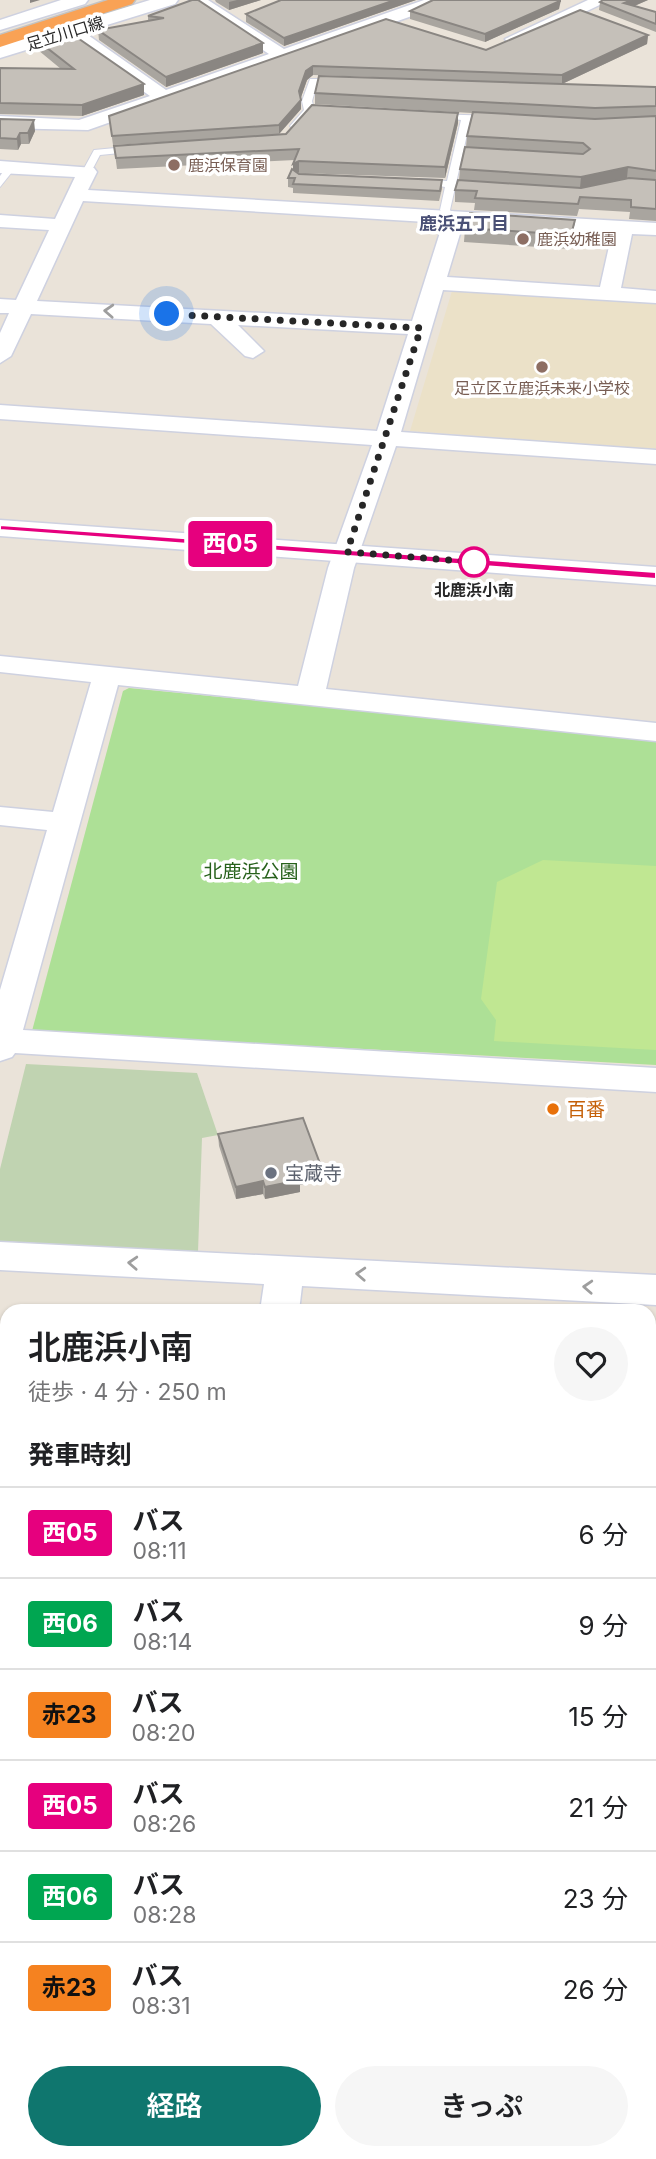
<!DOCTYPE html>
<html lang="ja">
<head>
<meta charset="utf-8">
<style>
	body { margin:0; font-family:Inter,"Noto Sans JP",sans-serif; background:#f6f6f6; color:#202124; height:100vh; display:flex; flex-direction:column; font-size:26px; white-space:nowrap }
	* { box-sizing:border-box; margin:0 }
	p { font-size:23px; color:#757577 }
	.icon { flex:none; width:38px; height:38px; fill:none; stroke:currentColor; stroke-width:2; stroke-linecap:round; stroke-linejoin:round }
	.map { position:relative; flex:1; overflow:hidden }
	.details { position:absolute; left:0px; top:1304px; width:656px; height:856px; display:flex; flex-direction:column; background:#fff; border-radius:21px 21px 0 0; box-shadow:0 2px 5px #0004 }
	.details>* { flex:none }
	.badge { padding:0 14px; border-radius:5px; font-size:24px; line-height:46px }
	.you { position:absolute; width:35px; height:35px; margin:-18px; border:5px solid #fff; border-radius:50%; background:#1a73e8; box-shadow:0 0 0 10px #1a73e833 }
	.map>.badge { position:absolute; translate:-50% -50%; box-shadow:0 0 0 4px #fff }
	h2 { padding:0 28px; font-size:26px; line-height:63px }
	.round { display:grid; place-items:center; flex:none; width:74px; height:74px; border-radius:37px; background:#f6f6f6 }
	.overview { display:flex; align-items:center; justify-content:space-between; height:119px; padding:0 28px }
	h1 { font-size:33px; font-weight:600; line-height:52px }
	.cta { display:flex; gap:14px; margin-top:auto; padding:14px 28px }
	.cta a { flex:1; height:80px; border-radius:42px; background:#0f766e; color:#fff; font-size:28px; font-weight:600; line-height:80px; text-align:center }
	.cta a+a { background:#f6f6f6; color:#202124 }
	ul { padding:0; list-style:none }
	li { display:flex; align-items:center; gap:21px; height:91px; padding:0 28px; border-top:2px solid #e0e0e0 }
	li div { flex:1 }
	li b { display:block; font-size:26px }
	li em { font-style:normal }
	li .badge { min-width:77px; font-weight:700; text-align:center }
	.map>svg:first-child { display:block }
</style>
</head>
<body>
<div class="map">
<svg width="656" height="2159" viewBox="0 0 656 2159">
	<rect width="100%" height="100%" fill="#eae3d9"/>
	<!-- education -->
	<path fill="#ebe1c8" d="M452 291 656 304V449L410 431Z"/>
	<!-- green -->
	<path fill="#ade096" d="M129 688 656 740V1065L32 1031 123 691Z"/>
	<!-- cemetery -->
	<path fill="#c0d3b1" d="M26 1064 197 1073 218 1135 202 1138 198 1252 0 1241V1169Z"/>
	<!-- pitch -->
	<path fill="#c0e792" d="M543 860 656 866V1050L494 1041 496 1020 481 999 497 882Z"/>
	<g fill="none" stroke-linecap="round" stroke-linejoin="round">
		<defs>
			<g id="lane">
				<path d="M310 79H342L346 82 342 85 317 84 312 101 314 110 298 128H292L290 126 304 110 302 101Z"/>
				<path d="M433 114 495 116 500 119 495 122 470 121 450 210 454 216 449 219 440 210 445 187 415 182 420 179 447 181 461 120 431 116Z"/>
				<path d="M137 146 140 147V151L100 155 90 174 82 172 94 150Z"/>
				<path d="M8 165 16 167 0 187V176Z"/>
			</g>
			<g id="street">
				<path d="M189 0H208L284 49 424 0H448L446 4 88 130 0 128V116L79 120 150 96 66 36 63 32 66 28H78L166 90 269 54Z"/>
				<path d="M588 0H610L520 43H508L505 39Z"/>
				<path d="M0 161 94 168 97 172 88 190 656 223V235L632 234 621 288 656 291V303L443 290 401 432 656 450V464L396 446 354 568 326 689 656 723V741L118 685 23 1030 656 1068V1092L15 1053 12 1057 0 1061V990L47 830 0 825V807L53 812 91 682 0 672V656L298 686 328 568 372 445 0 419V405L377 431 408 334 238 325 264 351 253 358 245 356 211 324 31 314 11 356 0 363V333L9 313H0V299L16 300 49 230 0 227V215L55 219 75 177 0 173ZM83 201 443 223 412 321 37 301ZM463 224 612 233 600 287 447 277Z"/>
				<path d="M0 1242 656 1275V1305L302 1286 299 1311H260L264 1284 0 1270Z"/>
				<rect x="0" y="1535" width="7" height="36"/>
				<path d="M649 1573 656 1574V1612L649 1611Z"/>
				<path d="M656 1906V1954L649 1956V1908Z"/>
				<path d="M7 2101 9 2152 0 2155V2103Z"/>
			</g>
			<g id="secondary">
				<path d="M61 0H88L85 4 0 30V20Z"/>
				<path d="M150 0H178L175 4 0 58V46Z"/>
				<path d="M0 520 656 567V585L0 536Z"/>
			</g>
			<path id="highway" d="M108 0H135L132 4 0 47V35Z"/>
		</defs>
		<!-- lane casing -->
		<use href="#lane" stroke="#ced1e0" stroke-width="2"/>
		<!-- street casing -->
		<use href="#street" stroke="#ced1e0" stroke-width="3"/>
		<!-- secondary casing -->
		<use href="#secondary" stroke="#ced1e0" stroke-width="3"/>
		<!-- highway casing -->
		<use href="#highway" stroke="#c3c3c3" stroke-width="3"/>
		<!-- lane -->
		<use href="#lane" fill="#fff" fill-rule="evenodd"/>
		<!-- street -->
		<use href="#street" fill="#fff" fill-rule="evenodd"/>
		<!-- secondary -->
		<use href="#secondary" fill="#fff" fill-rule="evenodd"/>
		<!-- highway -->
		<use href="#highway" fill="#f9a255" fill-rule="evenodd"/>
	</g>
	<!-- wall -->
	<g fill="#a9a59f">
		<path d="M192 0 263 53 166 87 99 40 98 30 148 21V16Z"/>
		<path d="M215 0H261L229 10 216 2Z"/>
		<path d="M281 0H416L284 46 246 22V14Z"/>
		<path d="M603 0H648L634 6 656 12V32L599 10 600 2Z"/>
		<path d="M559 9 485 42 410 19V11Z"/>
		<path d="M386 19 486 50 648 35 647 44 562 84 656 87V221L629 219 630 212 579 209 577 216 474 210 475 203 455 202V190L459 180 460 169 466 147 467 136 472 113 315 104V93L373 77 313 75 307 80 301 97V109L279 134 458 123 445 178 298 173 442 180V189L439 201 293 193V188L288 187V178L293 170 295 160 117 169 114 146 214 139 113 145 109 116Z"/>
		<path d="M37 40 144 84V95L82 116 0 114V68L61 69 38 50Z"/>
		<path d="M0 119 35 131 29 144H21L18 150 0 149Z"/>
		<path d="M575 220 573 233 570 249 464 242 465 228Z"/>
		<path d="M218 1134 322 1169V1181L300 1185V1192L265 1199 263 1194 236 1199 219 1146Z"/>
	</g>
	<!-- shaded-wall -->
	<g fill="#8a8682">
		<path d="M30 0H40L30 3Z"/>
		<path d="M237 0H261L229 10V2Z"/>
		<path d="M395 0H416L284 46V38Z"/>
		<path d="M561 0 559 9 485 42V34Z"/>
		<path d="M632 0H648L623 11 624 3Z"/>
		<path d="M648 35 647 44 562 84V75Z"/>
		<path d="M263 43V53L166 87V77Z"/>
		<path d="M313 66V75L307 80 300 100 299 91 306 71Z"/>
		<path d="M144 84V95L82 116V105Z"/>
		<path d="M301 100V109L279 134V125Z"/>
		<path d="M458 113V123L445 178V167Z"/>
		<path d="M34 120 35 131 29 144 28 133Z"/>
		<path d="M20 133 21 144 18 150 17 139Z"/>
		<path d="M299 161V172L293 175V164Z"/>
		<path d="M628 167 627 178 580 188 581 177Z"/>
		<path d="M575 220 573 233 570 249 571 235Z"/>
		<path d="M322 1169V1181L300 1185V1192L265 1199V1187L298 1173Z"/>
		<path d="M263 1181V1194L236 1199V1187Z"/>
	</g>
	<!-- building -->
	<g fill="#c5c0b9" stroke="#8a8682" stroke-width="2">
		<path d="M192 0H198L263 43 166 77 98 30 164 18 148 16Z"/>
		<path d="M281 0H395L284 38 246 14Z"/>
		<path d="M433 0H560V1L485 34 410 11Z"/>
		<path d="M603 0H632L624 3 656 12V24L600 2Z"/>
		<path d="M580 10 648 35 562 75 313 66 306 71 299 91 301 100 279 125 112 136 109 116 386 19 486 50Z"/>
		<path d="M72 34 144 84 82 105 0 103V68L74 69 37 40Z"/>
		<path d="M319 76 656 87V106L595 108 315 93Z"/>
		<path d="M312 105 458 113 445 167 299 161 293 164 299 149 116 158 114 146 286 134Z"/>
		<path d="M473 112 595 119 656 116V171L628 167 581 177 460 169 465 147 583 154 590 149 583 143 467 136Z"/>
		<path d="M0 119 34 120 28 133H20L17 139 0 138Z"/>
		<path d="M292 169 299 174 442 180 440 191 293 184 295 178H288Z"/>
		<path d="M629 178 656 180V209L631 207V200L580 197 578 204 475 198 477 191 455 190 458 180 581 188Z"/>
		<path d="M470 213 575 220 571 235 465 228Z"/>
		<path d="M303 1118 322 1169 298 1173 300 1180 265 1187 263 1181 236 1187 218 1134Z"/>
	</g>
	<!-- one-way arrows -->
	<defs><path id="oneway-chevron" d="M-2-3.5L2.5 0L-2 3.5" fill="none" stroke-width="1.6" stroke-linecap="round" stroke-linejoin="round" transform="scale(1.75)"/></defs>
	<g stroke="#9e9e9e">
		<use href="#oneway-chevron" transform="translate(109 311) rotate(-177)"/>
		<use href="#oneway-chevron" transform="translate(133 1263) rotate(-177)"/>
		<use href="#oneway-chevron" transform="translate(361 1274) rotate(-177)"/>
		<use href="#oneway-chevron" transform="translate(588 1287) rotate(-177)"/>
	</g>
	<!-- line -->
	<path fill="#e6007e" stroke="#fff" stroke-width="2" d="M0 525 656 572V579L0 530Z"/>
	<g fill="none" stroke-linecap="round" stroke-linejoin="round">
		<!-- walk -->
		<path stroke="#272727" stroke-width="7" stroke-dasharray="0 12.6" d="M167 314 421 328 347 552 474 562"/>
	</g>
	<!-- markers -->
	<g fill="#8d6e63" stroke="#fff" stroke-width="2.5">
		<circle cx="174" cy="165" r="7"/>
		<circle cx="523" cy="239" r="7"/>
		<circle cx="542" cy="367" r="7"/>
	</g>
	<circle fill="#fff" stroke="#e6007e" stroke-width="3.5" cx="474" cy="562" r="14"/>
	<circle fill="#e8710a" stroke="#fff" stroke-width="2.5" cx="553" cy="1109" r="7"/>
	<circle fill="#6b7280" stroke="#fff" stroke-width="2.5" cx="271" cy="1173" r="7"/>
	<g text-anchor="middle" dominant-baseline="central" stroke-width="7" stroke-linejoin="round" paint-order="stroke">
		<!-- far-street labels -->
		<g font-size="16" fill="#272727" stroke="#fff">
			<text transform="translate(65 33) rotate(-17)">足立川口線</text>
		</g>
		<!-- far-education labels -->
		<g font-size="16" fill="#785e54" stroke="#fff" text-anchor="start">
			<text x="188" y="165">鹿浜保育園</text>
			<text x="537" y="239">鹿浜幼稚園</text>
			<text x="542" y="388" text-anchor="middle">足立区立鹿浜未来小学校</text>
		</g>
		<!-- far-stop labels -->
		<g font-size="16" font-weight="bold" fill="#272727" stroke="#fff">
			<text x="474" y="590">北鹿浜小南</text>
		</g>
		<!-- far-neighbourhood labels -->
		<g font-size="18" font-weight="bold" fill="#4a5076" stroke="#fff">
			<text x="464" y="223">鹿浜五丁目</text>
		</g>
		<!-- park labels -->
		<g font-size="19" fill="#27611b" stroke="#fff">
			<text x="251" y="871">北鹿浜公園</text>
		</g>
		<!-- food labels -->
		<g font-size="19" fill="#c56008" stroke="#fff" text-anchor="start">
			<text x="567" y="1109">百番</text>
		</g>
		<!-- worship labels -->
		<g font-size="19" fill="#5b616d" stroke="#fff" text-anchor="start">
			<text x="285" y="1173">宝蔵寺</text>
		</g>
	</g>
</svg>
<div class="you" style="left:167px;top:314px"></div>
<b class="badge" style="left:230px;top:544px;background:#e6007e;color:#fff">西05</b>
<section class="details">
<div class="overview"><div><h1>北鹿浜小南</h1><p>徒歩 · 4 分 · 250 m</p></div><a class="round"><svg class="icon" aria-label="heart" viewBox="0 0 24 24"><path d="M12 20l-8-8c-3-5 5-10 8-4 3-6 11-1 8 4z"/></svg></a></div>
<h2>発車時刻</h2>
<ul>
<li><span class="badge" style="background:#e6007e;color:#fff">西05</span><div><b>バス</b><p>08:11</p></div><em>6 分</em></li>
<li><span class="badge" style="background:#00a651;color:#fff">西06</span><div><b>バス</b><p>08:14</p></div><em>9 分</em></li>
<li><span class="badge" style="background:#f58220;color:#111">赤23</span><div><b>バス</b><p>08:20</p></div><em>15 分</em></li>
<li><span class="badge" style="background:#e6007e;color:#fff">西05</span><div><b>バス</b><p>08:26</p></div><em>21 分</em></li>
<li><span class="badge" style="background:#00a651;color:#fff">西06</span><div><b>バス</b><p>08:28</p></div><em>23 分</em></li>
<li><span class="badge" style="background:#f58220;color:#111">赤23</span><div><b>バス</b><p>08:31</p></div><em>26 分</em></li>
</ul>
<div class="cta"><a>経路</a><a>きっぷ</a></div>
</section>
</div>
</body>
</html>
